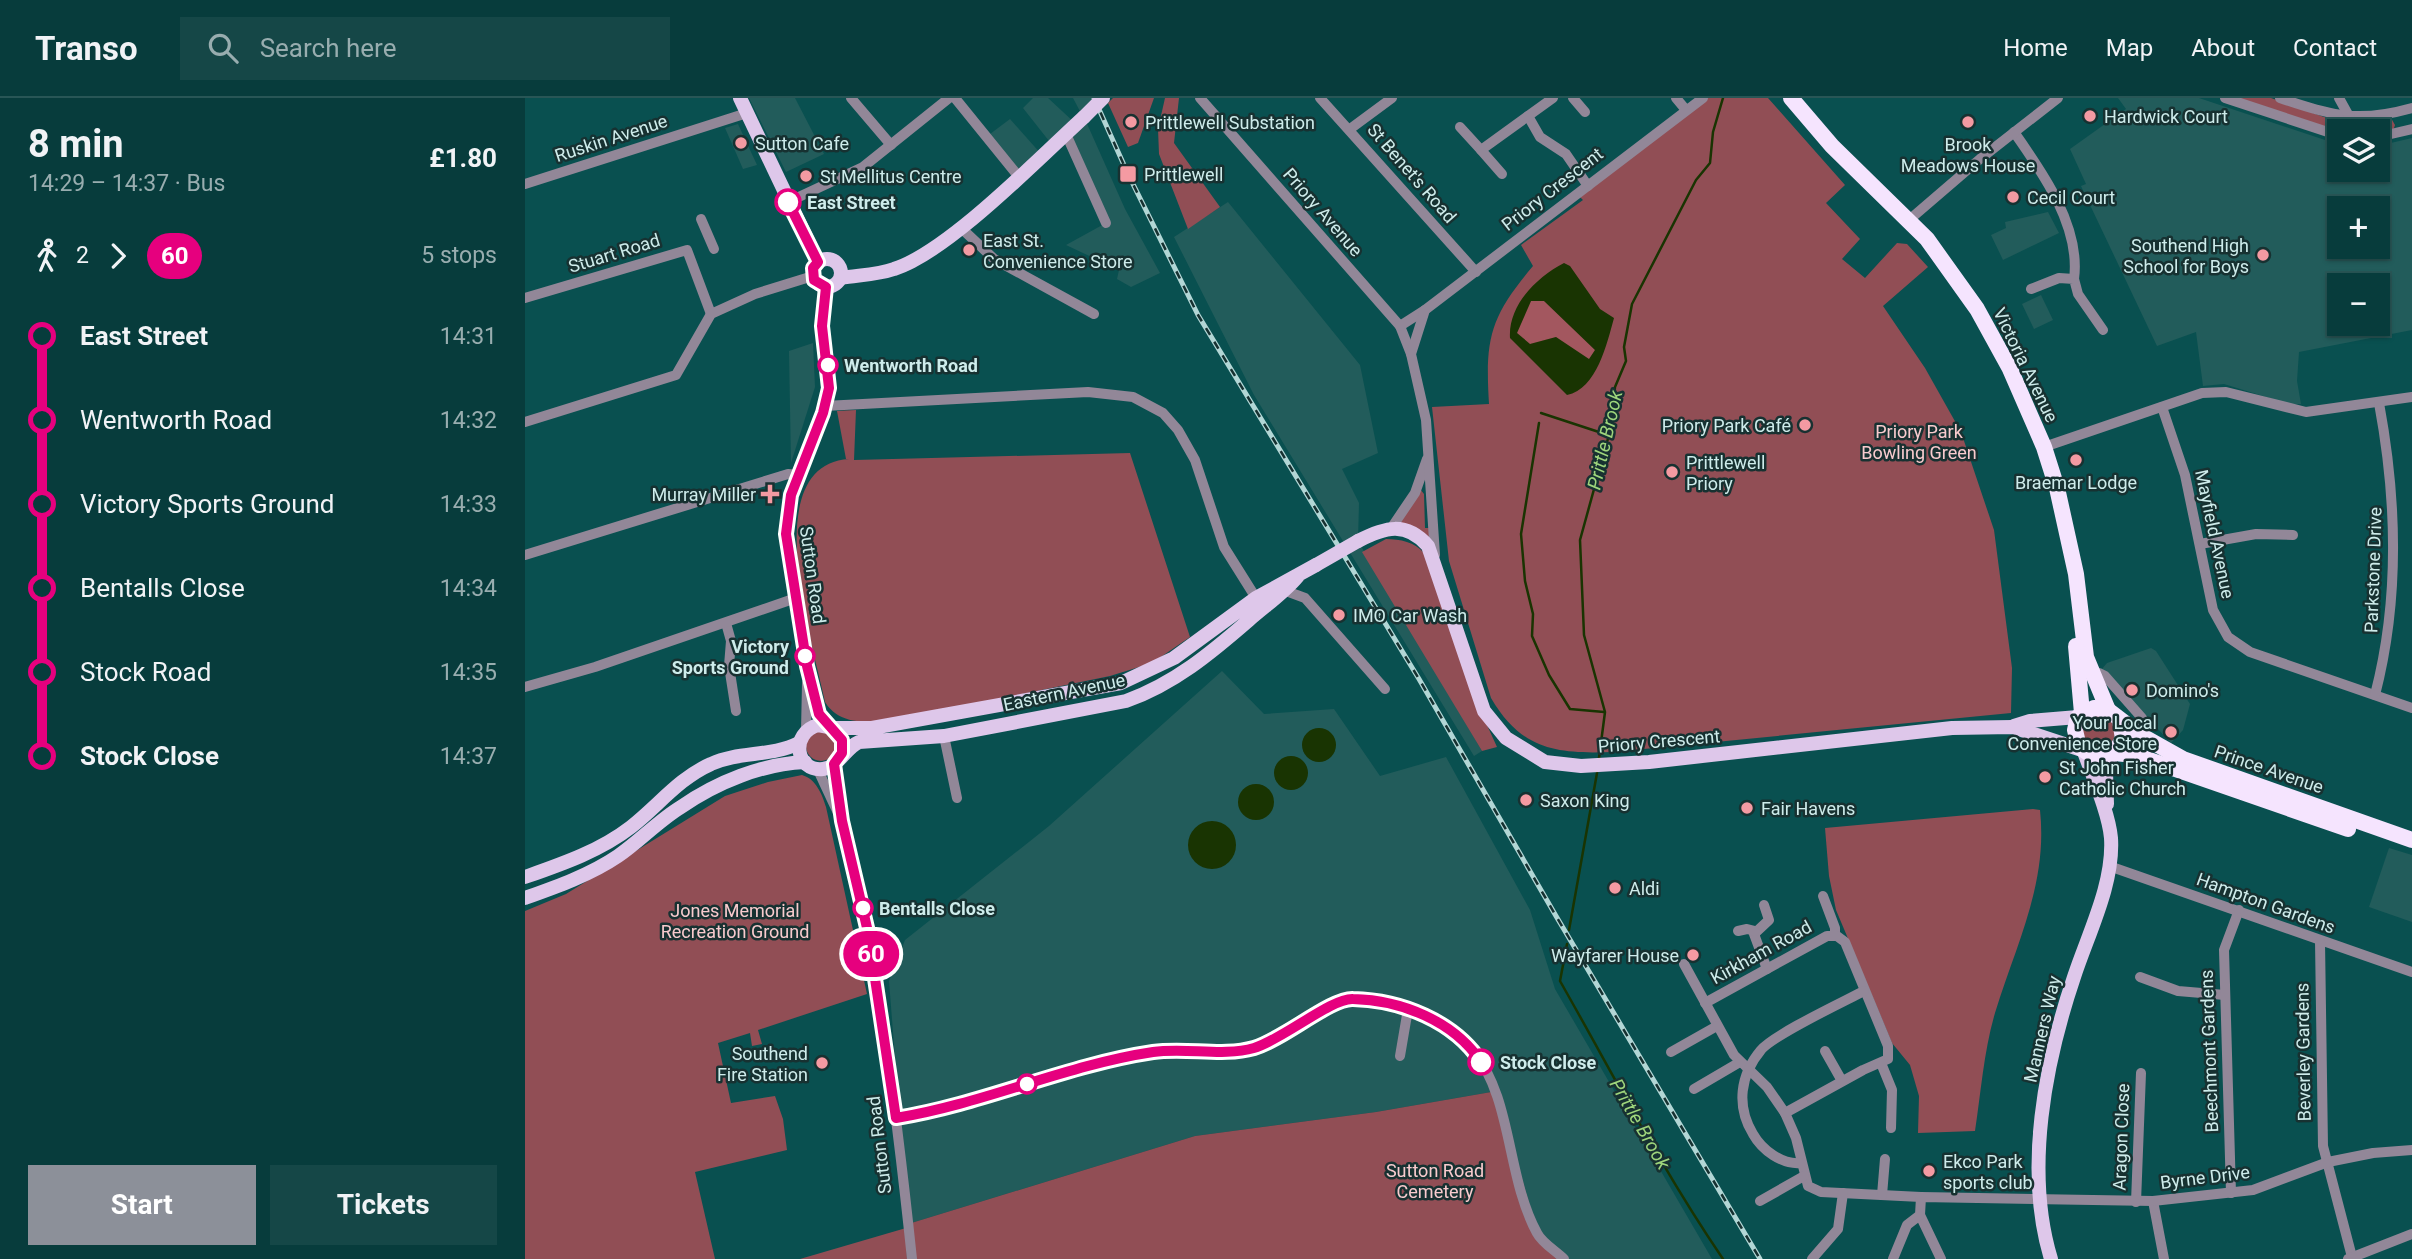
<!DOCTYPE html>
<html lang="en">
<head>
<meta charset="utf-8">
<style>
	body { margin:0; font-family:Roboto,sans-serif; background:#154747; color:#f1f3f6; height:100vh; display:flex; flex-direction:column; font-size:26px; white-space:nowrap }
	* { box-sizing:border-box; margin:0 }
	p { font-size:23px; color:#98adaf }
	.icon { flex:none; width:38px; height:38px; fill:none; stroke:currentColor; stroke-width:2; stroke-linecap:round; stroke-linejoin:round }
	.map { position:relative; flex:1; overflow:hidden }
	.sheet { display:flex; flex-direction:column; background:#073c3c; width:525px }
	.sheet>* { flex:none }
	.badge { padding:0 14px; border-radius:23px; font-size:24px; line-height:46px }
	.tools { position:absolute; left:1802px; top:21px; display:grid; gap:14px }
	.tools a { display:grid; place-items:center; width:63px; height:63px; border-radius:0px; background:#073c3c; box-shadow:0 2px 5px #0004,0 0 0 2px #285656; font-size:35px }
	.map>.badge { position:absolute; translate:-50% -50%; box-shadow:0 0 0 4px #fff }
	.legs { display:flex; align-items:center; gap:10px; height:77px; padding:0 28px; font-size:23px }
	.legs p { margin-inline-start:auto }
	.overview { display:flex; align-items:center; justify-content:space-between; height:119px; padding:0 28px }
	h1 { font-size:38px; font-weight:700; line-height:52px }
	.cta { display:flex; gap:14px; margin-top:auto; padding:14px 28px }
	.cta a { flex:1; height:80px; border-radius:0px; background:#8c9099; color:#fff; font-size:28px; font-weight:700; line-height:80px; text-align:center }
	.cta a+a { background:#154747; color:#f1f3f6 }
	ul { padding:0 28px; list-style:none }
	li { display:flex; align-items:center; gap:24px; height:84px; font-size:26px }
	li i { display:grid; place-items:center; width:10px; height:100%; margin:0 9px; background:currentColor }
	li i::after { content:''; width:18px; height:18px; margin:-9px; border:5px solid; border-radius:50%; background:#073c3c }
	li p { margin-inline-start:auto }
	li:first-child i { background:linear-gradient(#0000 50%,currentColor 0) }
	li:last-child i { background:linear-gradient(currentColor 50%,#0000 0) }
	header { display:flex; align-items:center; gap:42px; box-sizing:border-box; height:98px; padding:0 35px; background:#073c3c; border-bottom:2px solid #285656 }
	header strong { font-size:33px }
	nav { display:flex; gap:38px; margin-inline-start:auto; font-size:24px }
	.search { width:490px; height:63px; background:#154747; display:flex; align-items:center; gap:18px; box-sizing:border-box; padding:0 24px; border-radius:0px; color:#98adaf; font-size:26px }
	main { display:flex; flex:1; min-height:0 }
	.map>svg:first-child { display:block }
</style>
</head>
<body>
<header>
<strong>Transo</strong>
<div class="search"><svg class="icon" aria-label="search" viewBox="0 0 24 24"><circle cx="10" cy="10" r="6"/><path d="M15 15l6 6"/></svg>Search here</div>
<nav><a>Home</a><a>Map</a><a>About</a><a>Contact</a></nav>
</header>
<main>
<section class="sheet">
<div class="overview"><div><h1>8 min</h1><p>14:29 – 14:37 · Bus</p></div><b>£1.80</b></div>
<div class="legs"><svg class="icon" aria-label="walk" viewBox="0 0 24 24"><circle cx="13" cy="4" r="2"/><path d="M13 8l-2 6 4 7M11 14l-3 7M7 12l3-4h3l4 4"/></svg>2<svg class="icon" aria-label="forward" viewBox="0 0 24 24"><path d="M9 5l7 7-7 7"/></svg><b class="badge" style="background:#e6007e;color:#fff">60</b><p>5 stops</p></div>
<ul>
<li><i style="color:#e6007e"></i><b>East Street</b><p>14:31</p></li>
<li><i style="color:#e6007e"></i><span>Wentworth Road</span><p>14:32</p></li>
<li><i style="color:#e6007e"></i><span>Victory Sports Ground</span><p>14:33</p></li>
<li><i style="color:#e6007e"></i><span>Bentalls Close</span><p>14:34</p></li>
<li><i style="color:#e6007e"></i><span>Stock Road</span><p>14:35</p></li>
<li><i style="color:#e6007e"></i><b>Stock Close</b><p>14:37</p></li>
</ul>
<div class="cta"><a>Start</a><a>Tickets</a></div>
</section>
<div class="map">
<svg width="1887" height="1161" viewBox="0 0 1887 1161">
	<rect width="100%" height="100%" fill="#095050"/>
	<!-- built -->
	<g fill="#225c5b" fill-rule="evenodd">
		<path d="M224 0H270L299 56 261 74Z"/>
		<path d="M508 0H523L551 26 558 19 548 0H577L559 19 600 111 635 175 606 189 592 181 594 172 541 147 581 125 541 36 528 48 498 10Z"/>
		<path d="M1593 0H1674L1815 47V72H1853V48L1887 40V232L1774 254 1772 283 1776 306H1764L1699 286 1678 288 1671 234 1632 248 1556 88 1561 86 1545 51 1601 11ZM1815 110H1853V149H1815ZM1815 187H1853V226H1815Z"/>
		<path d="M485 21 517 57 494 79 461 39Z"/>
		<path d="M213 26 232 67 218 71 200 30Z"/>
		<path d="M703 104 835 267 853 355 817 371 834 405 833 443 957 653 949 658 729 297 649 139Z"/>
		<path d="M1523 114 1534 135 1478 162 1466 137 1481 130 1480 124Z"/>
		<path d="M1516 197 1528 222 1509 231 1497 206Z"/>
		<path d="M288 245 290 289 266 365 264 253Z"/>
		<path d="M1626 550 1631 553 1665 606 1658 632 1646 645 1577 571 1582 565Z"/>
		<path d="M697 573 739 616 809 611 855 678 921 659 1005 812 1030 891 1187 1161H1041L1013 1137 972 993 851 1014 670 1038 383 1126 364 883 380 842 524 728Z"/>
		<path d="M1864 750 1887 757V824L1844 809Z"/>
	</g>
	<!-- green -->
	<g fill="#914e55">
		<path d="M588 0H629L613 45 603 49 583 5Z"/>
		<path d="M640 0H654L649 45 695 109 663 131 634 56 633 31Z"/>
		<path d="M1183 0H1243L1320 87 1301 105 1335 141 1317 161 1340 180 1372 145 1382 146 1403 169 1358 208 1400 270 1436 334 1469 432 1487 570 1486 615 1088 654C1033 656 997 653 966 600L924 463 907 309 964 306C960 240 965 219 1008 168L996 147 1058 102 1055 99Z"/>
		<path d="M1708 0H1746L1799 19 1826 24 1866 20 1870 27 1868 33C1816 41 1759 16 1708 0Z"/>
		<path d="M331 312 329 362 605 355 665 539 627 565 585 578 356 625C333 623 313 625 300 604 289 549 230 367 324 361H321L312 313Z"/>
		<path d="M895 391 899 396 900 430H907L909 448 875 425Z"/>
		<path d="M861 441C875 441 890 444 899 455L947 594 972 649 957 653 837 454Z"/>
		<circle cx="1574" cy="634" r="16"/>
		<circle cx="296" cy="648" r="15"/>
		<path d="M277 677C291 681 297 696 301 709L342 896 233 932 237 946 227 948 225 935 193 945 206 1005 250 998 258 1021 262 1052 170 1074 190 1161H0V813L41 796 200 698 243 684Z"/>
		<path d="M1508 711 1515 712C1523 786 1491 846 1470 915 1459 952 1456 994 1450 1033L1393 1035 1394 998 1385 967 1367 945 1311 812 1304 778 1300 730Z"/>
		<path d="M972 993 1013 1137 1039 1161H387L383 1126 670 1038 851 1014Z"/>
		<path d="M381 1130 382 1161H275Z"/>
	</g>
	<!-- forest -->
	<path fill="#a3575f" d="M1006 203H1019L1070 252 1064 262 1031 239 1005 246 992 235Z"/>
	<!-- water -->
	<g fill="#193402" fill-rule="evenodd">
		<path d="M1039 165 1045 168 1075 211 1089 220C1082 245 1072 291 1042 297L985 240C983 207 1012 179 1039 165ZM1006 203H1019L1070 252 1064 261 1031 239 1005 246 992 235Z"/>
		<circle cx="794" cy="647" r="17"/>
		<circle cx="766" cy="675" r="17"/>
		<circle cx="731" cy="704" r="18"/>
		<circle cx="687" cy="747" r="24"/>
	</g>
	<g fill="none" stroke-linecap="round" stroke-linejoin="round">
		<!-- stream -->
		<g stroke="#193402" stroke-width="2.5">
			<path d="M1016 315 1083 337"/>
			<path d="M1014 325 996 436 1000 483 1008 516 1007 538 1024 577 1045 611 1079 614"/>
			<path d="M1074 660 1080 614 1059 537 1055 442 1087 326 1090 289 1101 263 1099 249 1107 206 1171 82 1185 65 1188 34 1198 0"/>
			<path d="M1044 832 1072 675"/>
			<path d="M1042 846 1035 883C1088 976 1137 1072 1198 1161"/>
		</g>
		<!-- minor -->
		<g stroke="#928798" stroke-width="10">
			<path d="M326 0 366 47"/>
			<path d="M430 0 494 79"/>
			<path d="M675 0 875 228 886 256"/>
			<path d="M795 0 951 174"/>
			<path d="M1048 0 1060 14"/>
			<path d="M1151 0 1161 12"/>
			<path d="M1700 0 1815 38"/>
			<path d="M1755 0C1806 18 1834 25 1887 10"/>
			<path d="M1814 0 1825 20"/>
			<path d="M1003 18 1015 39 1041 56 1063 88"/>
			<path d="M935 29 956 52"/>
			<path d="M825 31 867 0"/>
			<path d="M1489 34C1518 75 1556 129 1549 181"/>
			<path d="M541 36 581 125"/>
			<path d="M1853 39 1887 31"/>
			<path d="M977 76 956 52 1028 0"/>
			<path d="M0 86 222 15"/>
			<path d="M263 104 338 69 424 0"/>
			<path d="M176 121 189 151"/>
			<path d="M1384 122 1455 61 1533 0"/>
			<path d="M435 129 469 161 569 216"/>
			<path d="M1506 191 1534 180 1549 181 1553 196 1578 232"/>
			<path d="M0 200 162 152 186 216"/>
			<path d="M875 228 900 212"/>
			<path d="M300 308 563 294 608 299 638 315 653 332 670 362 699 449 731 500"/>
			<path d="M1637 309 1660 377 1688 512 1703 539 1725 554 1887 610"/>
			<path d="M0 324 151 277 186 216 230 196 288 178"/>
			<path d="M1519 349 1677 295 1701 294 1781 314 1887 299"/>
			<path d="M867 429 890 395 902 361"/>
			<path d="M1675 446 1731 436 1768 437"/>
			<path d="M0 457 263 376 274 377"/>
			<path d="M910 457 901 322 886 256 900 212 1178 0"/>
			<path d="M761 493 780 500 860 591"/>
			<path d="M201 525 206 543 204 568 211 613"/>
			<path d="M1567 578 1574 575 1580 578 1617 620 1620 627 1617 638"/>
			<path d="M0 589 70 569 271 500"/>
			<path d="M1850 597C1875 501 1872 402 1854 305"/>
			<path d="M301 627 294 616 282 568 261 425 266 397 298 315 304 290 297 214 301 189"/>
			<path d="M281 633 282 585"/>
			<path d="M419 638 432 700"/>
			<path d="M309 666C316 718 331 767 340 818 361 931 375 1046 387 1161"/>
			<path d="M292 670 313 715"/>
			<path d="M1584 768 1887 874"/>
			<path d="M1298 798 1310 830V837"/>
			<path d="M1239 807 1244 822 1229 836 1242 871"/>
			<path d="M1213 833 1222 831 1230 833"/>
			<path d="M1795 843 1798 1048 1827 1159"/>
			<path d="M1159 866 1209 957 1242 989 1260 1015 1271 1040 1283 1088 1296 1094 1396 1099"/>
			<path d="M1615 879 1653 893 1700 897"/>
			<path d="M1180 905 1302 838H1312L1320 844 1363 948V961L1338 972 1260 1015"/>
			<path d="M1300 953 1317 983"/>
			<path d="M1146 954 1192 928"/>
			<path d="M875 958 883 911"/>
			<path d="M1356 965 1367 992 1366 1030"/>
			<path d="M1169 991 1215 964"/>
			<path d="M371 1020C458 1006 541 971 627 954 659 947 695 957 727 950 761 943 799 902 825 900 863 898 924 922 948 952 988 1002 981 1078 1012 1135 1017 1145 1031 1153 1039 1161"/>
			<path d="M1276 1065C1257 1067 1237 1052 1228 1036 1211 1008 1215 977 1236 952 1248 937 1318 904 1339 893"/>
			<path d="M1706 1095 1699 852 1714 812"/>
			<path d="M1357 1097 1360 1061"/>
			<path d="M1235 1103 1279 1078"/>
			<path d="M1628 1103 1639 1161"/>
			<path d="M1611 1104 1616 975"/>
			<path d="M1395 1117 1416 1161"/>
			<path d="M1287 1161 1313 1131 1318 1095"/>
			<path d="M1368 1161 1382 1127 1395 1117 1396 1099 1628 1103 1728 1092 1803 1064 1848 1055 1887 1052"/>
			<path d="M1823 1161 1887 1136"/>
		</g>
		<!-- major -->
		<g stroke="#dec7ea" stroke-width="14">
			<path d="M215 0 293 164"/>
			<circle cx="302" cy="175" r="14"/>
			<path d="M316 180C333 177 352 177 369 171 423 154 514 60 559 19"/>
			<path d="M833 443C860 429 881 423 903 448L959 613 981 640 1020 664 1056 668 1124 664 1427 630 1488 629 1557 652"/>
			<path d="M773 478C759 495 741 507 724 522 686 555 649 586 601 603L419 638 334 644C320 650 314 669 298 671 270 674 265 635 293 627L309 630H347L596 585 649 560 731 500 791 467"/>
			<path d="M1489 628 1505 623 1553 619"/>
			<path d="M1582 706 1581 674 1587 656"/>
			<path d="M0 779C37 766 75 753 106 729 133 708 154 680 186 666 214 653 246 659 274 645"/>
			<path d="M0 800C31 789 65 777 93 758 115 743 133 723 156 709 192 684 237 666 280 664"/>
			<path d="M1526 1161C1499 1072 1520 965 1549 879 1563 836 1589 786 1586 740 1584 716 1568 679 1559 654"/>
		</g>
		<!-- highway -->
		<g stroke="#f5e4fe" stroke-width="16">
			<path d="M1266 0 1307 48 1402 141 1452 211 1485 271 1519 349 1532 390 1551 476 1561 559 1583 612"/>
			<path d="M1551 548 1557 615"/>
			<path d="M1595 622 1598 641 1589 655 1568 658 1554 649 1550 632 1553 619 1569 610 1583 612 1617 638 1658 661 1887 742"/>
			<path d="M1589 655 1610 657 1823 731"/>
		</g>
		<defs>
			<path id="rail" d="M569 0 603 76 673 217 894 581 1031 818 1235 1161"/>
		</defs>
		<!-- rail casing -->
		<use href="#rail" stroke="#b2d6d5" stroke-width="5"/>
		<!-- rail -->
		<use href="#rail" stroke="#173131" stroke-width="2.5" stroke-dasharray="8" stroke-linecap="butt"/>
		<!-- major-bridge -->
		<g stroke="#dec7ea" stroke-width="14">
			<path d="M559 19 578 0"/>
			<path d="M791 467 833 443"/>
		</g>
	</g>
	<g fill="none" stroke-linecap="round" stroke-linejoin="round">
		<defs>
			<path id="line-1" d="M263 104 293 164 288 170 289 182 301 189 297 228 304 290 298 315 266 397 261 436 282 568 294 616 317 642V655L309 666 317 723 343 834 371 1020C458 1006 541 967 628 954 661 949 698 959 729 950 759 941 806 900 828 901 876 902 929 923 956 964"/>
		</defs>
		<!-- line-1 casing -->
		<use href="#line-1" stroke="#fff" stroke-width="16"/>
		<!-- line-1 -->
		<use href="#line-1" stroke="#e6007e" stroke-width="10"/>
	</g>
	<!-- markers -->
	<g fill="#f49aa2" stroke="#173131" stroke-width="2.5">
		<circle cx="1565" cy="18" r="7"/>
		<circle cx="606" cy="24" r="7"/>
		<circle cx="1443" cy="24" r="7"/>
		<circle cx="216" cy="45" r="7"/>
		<rect x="594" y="67" width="18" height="18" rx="3.5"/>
		<circle cx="281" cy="78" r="7"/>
		<circle cx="1488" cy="99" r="7"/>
		<circle cx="444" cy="152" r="7"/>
		<circle cx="1738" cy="157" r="7"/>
		<circle cx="1280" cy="327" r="7"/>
		<circle cx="1551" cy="362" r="7"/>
		<circle cx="1147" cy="374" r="7"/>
		<path d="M241.5 385.5h7v7h7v7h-7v7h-7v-7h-7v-7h7z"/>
		<circle cx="814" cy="517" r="7"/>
		<circle cx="1607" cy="592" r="7"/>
		<circle cx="1646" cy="634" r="7"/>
		<circle cx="1520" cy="679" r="7"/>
		<circle cx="1001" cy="702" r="7"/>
		<circle cx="1222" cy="710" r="7"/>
		<circle cx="1090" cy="790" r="7"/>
		<circle cx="1168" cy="857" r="7"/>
		<circle cx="297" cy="965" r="7"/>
		<circle cx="1404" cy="1073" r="7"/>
	</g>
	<g fill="#fff" stroke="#e6007e" stroke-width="3.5">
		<circle cx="263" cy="104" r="12"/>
		<circle cx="303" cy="267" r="9"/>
		<circle cx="280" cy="558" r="9"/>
		<circle cx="338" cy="810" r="9"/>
		<circle cx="956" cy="964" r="12"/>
		<circle cx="502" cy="986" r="9"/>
	</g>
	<g text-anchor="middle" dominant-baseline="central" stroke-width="5" stroke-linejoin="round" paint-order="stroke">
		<!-- poi labels -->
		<g font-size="18" fill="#ceeceb" stroke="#173131" text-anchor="start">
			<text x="1579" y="18">Hardwick Court</text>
			<text x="620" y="24">Prittlewell Substation</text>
			<text x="230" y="45">Sutton Cafe</text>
			<text x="1443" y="46" text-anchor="middle">Brook<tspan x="1443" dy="21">Meadows House</tspan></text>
			<text x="619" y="76">Prittlewell</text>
			<text x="295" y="78">St Mellitus Centre</text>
			<text x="1502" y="99">Cecil Court</text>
			<text x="458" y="142">East St.<tspan x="458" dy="21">Convenience Store</tspan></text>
			<text x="1724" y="147" text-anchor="end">Southend High<tspan x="1724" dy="21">School for Boys</tspan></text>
			<text x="1266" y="327" text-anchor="end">Priory Park Café</text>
			<text x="1161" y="364">Prittlewell<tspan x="1161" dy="21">Priory</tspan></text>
			<text x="1551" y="384" text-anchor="middle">Braemar Lodge</text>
			<text x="231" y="396" text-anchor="end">Murray Miller</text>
			<text x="828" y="517">IMO Car Wash</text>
			<text x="1621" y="592">Domino's</text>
			<text x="1632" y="624" text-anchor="end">Your Local<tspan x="1632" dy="21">Convenience Store</tspan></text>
			<text x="1534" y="669">St John Fisher<tspan x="1534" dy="21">Catholic Church</tspan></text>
			<text x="1015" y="702">Saxon King</text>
			<text x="1236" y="710">Fair Havens</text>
			<text x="1104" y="790">Aldi</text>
			<text x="1154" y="857" text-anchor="end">Wayfarer House</text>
			<text x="283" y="955" text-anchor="end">Southend<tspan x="283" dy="21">Fire Station</tspan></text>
			<text x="1418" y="1063">Ekco Park<tspan x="1418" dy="21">sports club</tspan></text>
		</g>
		<!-- street labels -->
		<g font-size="18" fill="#ceeceb" stroke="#173131">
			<text transform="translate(86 40) rotate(-18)">Ruskin Avenue</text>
			<text transform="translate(887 75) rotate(49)">St Benet's Road</text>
			<text transform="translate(1027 91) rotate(-38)">Priory Crescent</text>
			<text transform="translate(798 114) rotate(49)">Priory Avenue</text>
			<text transform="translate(89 155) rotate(-17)">Stuart Road</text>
			<text transform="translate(1501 267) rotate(64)">Victoria Avenue</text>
			<text transform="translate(1690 436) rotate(78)">Mayfield Avenue</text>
			<text transform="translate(1848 472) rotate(-88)">Parkstone Drive</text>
			<text transform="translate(288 477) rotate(82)">Sutton Road</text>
			<text transform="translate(539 594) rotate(-12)">Eastern Avenue</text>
			<text transform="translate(1134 643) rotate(-5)">Priory Crescent</text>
			<text transform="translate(1744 671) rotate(19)">Prince Avenue</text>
			<text transform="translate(1741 805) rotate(20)">Hampton Gardens</text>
			<text transform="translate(1236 854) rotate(-29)">Kirkham Road</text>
			<text transform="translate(1517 931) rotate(-77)">Manners Way</text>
			<text transform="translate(1684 953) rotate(-92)">Beechmont Gardens</text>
			<text transform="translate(1778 954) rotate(-91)">Beverley Gardens</text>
			<text transform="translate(1596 1039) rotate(-88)">Aragon Close</text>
			<text transform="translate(354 1047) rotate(-97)">Sutton Road</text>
			<text transform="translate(1680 1079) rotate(-7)">Byrne Drive</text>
		</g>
		<!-- stop labels -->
		<g font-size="18" font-weight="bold" fill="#ceeceb" stroke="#173131" text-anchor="start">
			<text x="282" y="104">East Street</text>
			<text x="319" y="267">Wentworth Road</text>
			<text x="264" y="548" text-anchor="end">Victory<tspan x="264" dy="21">Sports Ground</tspan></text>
			<text x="354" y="810">Bentalls Close</text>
			<text x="975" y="964">Stock Close</text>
		</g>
		<!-- park labels -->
		<g font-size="18" fill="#f9cbce" stroke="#173131">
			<text x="1394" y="333">Priory Park<tspan x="1394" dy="21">Bowling Green</tspan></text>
			<text x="210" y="812">Jones Memorial<tspan x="210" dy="21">Recreation Ground</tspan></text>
			<text x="910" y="1072">Sutton Road<tspan x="910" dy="21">Cemetery</tspan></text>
		</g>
		<!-- water labels -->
		<g font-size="19" font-style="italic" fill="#9ed57c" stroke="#173131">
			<text transform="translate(1080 342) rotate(-77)">Prittle Brook</text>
			<text transform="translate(1115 1026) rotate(60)">Prittle Brook</text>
		</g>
	</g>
</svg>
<div class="tools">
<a><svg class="icon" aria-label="layers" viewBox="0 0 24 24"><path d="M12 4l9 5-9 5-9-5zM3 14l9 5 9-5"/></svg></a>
<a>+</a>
<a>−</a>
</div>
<b class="badge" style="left:346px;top:856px;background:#e6007e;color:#fff">60</b>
</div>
</main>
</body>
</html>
